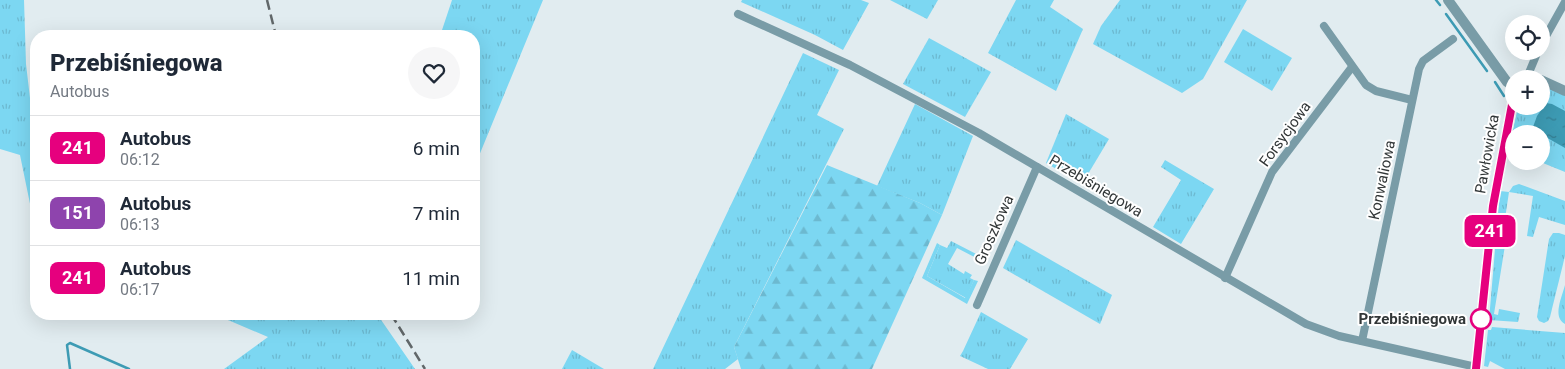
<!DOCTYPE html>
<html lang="pl">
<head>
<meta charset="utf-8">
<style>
	body { margin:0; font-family:Roboto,sans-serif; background:#f6f6f7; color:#1f2937; height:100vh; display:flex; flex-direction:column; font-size:19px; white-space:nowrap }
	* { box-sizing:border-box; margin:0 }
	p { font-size:16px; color:#747a83 }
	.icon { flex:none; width:28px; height:28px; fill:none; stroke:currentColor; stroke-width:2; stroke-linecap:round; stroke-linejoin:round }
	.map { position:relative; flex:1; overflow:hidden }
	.side { position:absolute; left:30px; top:30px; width:450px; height:290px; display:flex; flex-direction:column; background:#fff; border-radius:20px; box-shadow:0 5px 20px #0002 }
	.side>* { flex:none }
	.badge { padding:0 10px; border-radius:8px; font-size:18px; line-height:32px }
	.fabs { position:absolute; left:1505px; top:15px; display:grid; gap:10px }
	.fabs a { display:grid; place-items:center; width:45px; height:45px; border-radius:50%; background:#fff; box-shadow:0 5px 20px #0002; font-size:25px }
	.map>.badge { position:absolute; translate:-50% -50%; box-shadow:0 0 0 2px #fff }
	.round { display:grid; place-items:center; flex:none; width:52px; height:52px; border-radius:26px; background:#f6f6f7 }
	.headline { display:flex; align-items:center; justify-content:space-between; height:85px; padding:0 20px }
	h1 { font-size:24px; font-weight:800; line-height:38px }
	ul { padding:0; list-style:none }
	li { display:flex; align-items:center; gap:15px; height:65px; padding:0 20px; border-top:1px solid #e0e1e3 }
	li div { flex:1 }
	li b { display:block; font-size:19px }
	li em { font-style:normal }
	li .badge { min-width:55px; font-weight:700; text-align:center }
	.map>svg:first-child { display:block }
</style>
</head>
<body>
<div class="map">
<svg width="1565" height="369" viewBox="0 0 1565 369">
	<defs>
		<pattern id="grass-tufts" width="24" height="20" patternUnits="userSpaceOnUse" patternTransform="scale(1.25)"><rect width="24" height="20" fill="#7cd7f2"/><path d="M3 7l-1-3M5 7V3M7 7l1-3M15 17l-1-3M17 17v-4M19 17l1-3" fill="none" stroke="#6cb9d0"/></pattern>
		<pattern id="forest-firs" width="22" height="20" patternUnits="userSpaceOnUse" patternTransform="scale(1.25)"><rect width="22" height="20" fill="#7cd7f2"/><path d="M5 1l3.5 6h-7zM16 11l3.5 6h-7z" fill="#6cb9d0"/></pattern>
		<pattern id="water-ripples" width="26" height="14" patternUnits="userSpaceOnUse" patternTransform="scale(1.25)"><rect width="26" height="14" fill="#3d9bb4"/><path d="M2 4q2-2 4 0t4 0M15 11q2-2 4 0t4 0" fill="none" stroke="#347f93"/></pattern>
	</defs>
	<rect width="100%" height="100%" fill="#e1ecf0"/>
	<!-- grass -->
	<g fill="url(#grass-tufts)">
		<path d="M0 0H24L26 64 30 98 36 109V233L20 155 0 149Z"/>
		<path d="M452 0H543L474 168V36H440Z"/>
		<path d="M742 0H861L869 3 843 50 815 35 741 2Z"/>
		<path d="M890 0H938L927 19Z"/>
		<path d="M1016 0H1054L1050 7 1083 29 1056 91 988 53Z"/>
		<path d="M1120 0H1247L1203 79 1182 93 1093 44 1101 26Z"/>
		<path d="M1243 29 1292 58 1272 91 1224 62Z"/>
		<path d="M929 38 991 72 965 117 903 84Z"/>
		<path d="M803 53 839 70 817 115 844 129 734 347 738 359 725 369H653Z"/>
		<path d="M1541 84 1565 95V172L1538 161H1541V134H1514V144L1510 143 1518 107 1541 106Z"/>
		<path d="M915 104 973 136 942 215 920 203 877 186Z"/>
		<path d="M1066 114 1109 139 1082 184 1046 163Z"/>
		<path d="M1165 160 1214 189 1181 244 1153 227 1181 180 1161 167Z"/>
		<path d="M1519 184 1565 201V225L1539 217 1533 237 1527 236 1533 196 1509 192 1503 232 1507 233 1494 314 1498 315 1499 309 1520 313 1518 322 1489 320 1500 191 1509 192 1513 186Z"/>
		<path d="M1553 233H1559L1565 235V256L1550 317 1548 321 1544 323 1539 321 1537 317 1549 239Z"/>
		<path d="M1016 240 1112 295 1100 324 1003 268Z"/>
		<path d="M951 241 984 258 982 261 957 248 948 264 964 274 965 271 972 275 970 278 974 280 966 298 927 276 940 245 947 248Z"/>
		<path d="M1565 285V324C1552 317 1562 297 1565 285Z"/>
		<path d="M981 312 1028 339 1010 369H988L960 356 963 351Z"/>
		<path d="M214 314H377L415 369H224L268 337Z"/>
		<path d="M1492 327 1565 333V369H1505L1490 361 1488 367 1484 366 1488 330H1491Z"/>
		<path d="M572 350 604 369H562Z"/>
	</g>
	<!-- forest -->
	<path fill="url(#forest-firs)" d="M827 165 920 203 942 215 872 369H741L734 347Z"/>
	<!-- garden -->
	<path fill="#7cd7f2" d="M937 243 940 245 927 276 965 298 974 280 978 281 967 304 922 278Z"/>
	<!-- water -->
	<path fill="url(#water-ripples)" d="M1546 103 1552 104 1565 111V148L1544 136 1533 127 1537 116Z"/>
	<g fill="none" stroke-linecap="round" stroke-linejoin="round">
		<!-- stream -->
		<g stroke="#3d9bb4" stroke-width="2.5">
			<path d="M1436 0 1440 5"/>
			<path d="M1446 14 1487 71"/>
			<path d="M1495 82 1504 96"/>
			<path d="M70 369 67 345 70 343 129 369"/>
		</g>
		<!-- minor -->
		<g stroke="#799ca7" stroke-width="8">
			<path d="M738 14 850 65 979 133 1306 324 1339 336 1476 367"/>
			<path d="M1324 26 1366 85 1376 91 1412 100"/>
			<path d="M1541 45 1565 2"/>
			<path d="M1528 75 1538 51"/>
			<path d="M1225 278 1272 172 1352 67"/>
			<path d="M977 305 1037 167"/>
			<path d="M1362 341 1419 69 1423 61 1453 39"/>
		</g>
		<!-- tertiary -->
		<g stroke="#799ca7" stroke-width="10">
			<path d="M1448 0 1507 82 1514 87"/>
			<path d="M1524 79 1528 75 1538 79"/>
			<path d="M1541 80 1565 91"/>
			<path d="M1476 369 1493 206 1514 94"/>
		</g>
		<!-- rail -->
		<g stroke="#616769" stroke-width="2.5" stroke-dasharray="10 5" stroke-linecap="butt">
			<path d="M267 0 276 36"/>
			<path d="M391 314 425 369"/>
		</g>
	</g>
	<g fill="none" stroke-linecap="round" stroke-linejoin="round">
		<defs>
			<path id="line" d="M1476 369 1493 206 1514 94"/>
		</defs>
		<!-- line casing -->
		<use href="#line" stroke="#fff" stroke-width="11"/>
		<!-- line -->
		<use href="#line" stroke="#e6007e" stroke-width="8"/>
	</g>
	<!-- markers -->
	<circle fill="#fff" stroke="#e6007e" stroke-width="2.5" cx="1481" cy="319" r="10"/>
	<g text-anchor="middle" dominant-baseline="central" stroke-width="4" stroke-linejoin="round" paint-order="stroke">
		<!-- street labels -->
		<g font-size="15" fill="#323738" stroke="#fff">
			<text transform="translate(1285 134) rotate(-54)">Forsycjowa</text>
			<text transform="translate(1487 154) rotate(-80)">Pawłowicka</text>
			<text transform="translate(1382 180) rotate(-78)">Konwaliowa</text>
			<text transform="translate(1096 186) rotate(31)">Przebiśniegowa</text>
			<text transform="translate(994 230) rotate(-66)">Groszkowa</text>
		</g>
		<!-- stop labels -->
		<g font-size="15" font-weight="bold" fill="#323738" stroke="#fff" text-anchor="end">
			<text x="1466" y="319">Przebiśniegowa</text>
		</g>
	</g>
</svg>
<div class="fabs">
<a><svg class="icon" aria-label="locate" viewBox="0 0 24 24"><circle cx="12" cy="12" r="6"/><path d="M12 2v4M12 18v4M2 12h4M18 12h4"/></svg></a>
<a>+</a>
<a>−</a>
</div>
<b class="badge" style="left:1490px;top:231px;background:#e6007e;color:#fff">241</b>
<section class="side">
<div class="headline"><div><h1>Przebiśniegowa</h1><p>Autobus</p></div><a class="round"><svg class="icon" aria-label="heart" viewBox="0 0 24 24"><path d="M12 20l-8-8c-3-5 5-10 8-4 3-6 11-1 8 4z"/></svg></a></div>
<ul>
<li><span class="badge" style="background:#e6007e;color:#fff">241</span><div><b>Autobus</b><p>06:12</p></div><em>6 min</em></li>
<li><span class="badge" style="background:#8e44ad;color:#fff">151</span><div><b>Autobus</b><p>06:13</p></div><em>7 min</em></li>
<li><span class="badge" style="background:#e6007e;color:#fff">241</span><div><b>Autobus</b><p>06:17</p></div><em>11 min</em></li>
</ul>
</section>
</div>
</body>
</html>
